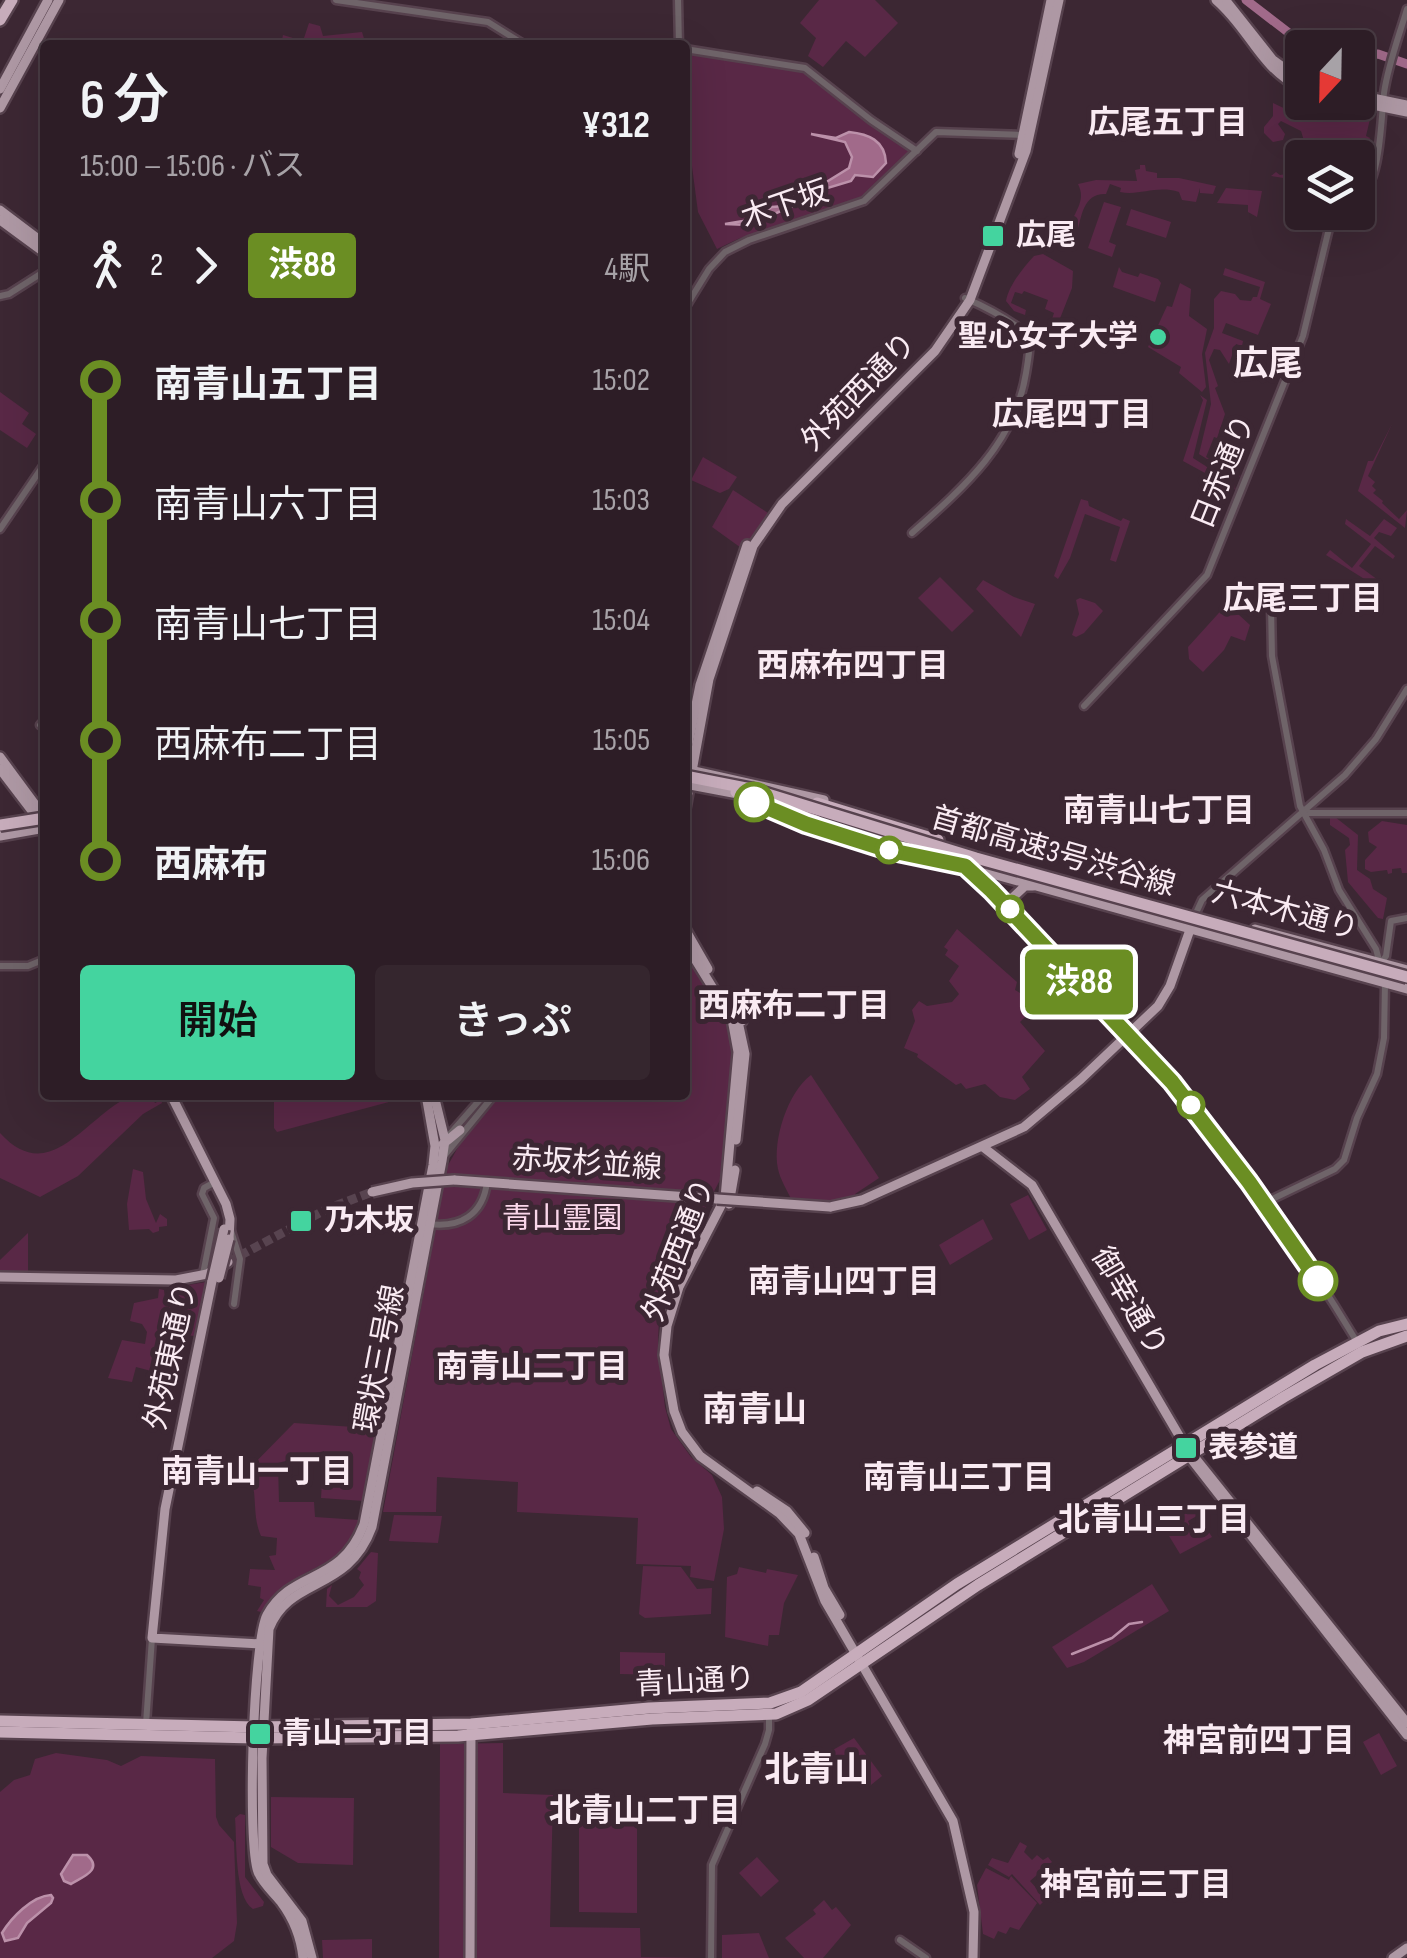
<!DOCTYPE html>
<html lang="ja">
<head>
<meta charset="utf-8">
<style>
	body { margin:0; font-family:"Sofia Sans Condensed","Noto Sans JP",sans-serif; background:#35262e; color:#f1f3f6; height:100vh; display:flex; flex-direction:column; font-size:38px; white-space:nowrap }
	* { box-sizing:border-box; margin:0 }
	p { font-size:32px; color:#a7a2a7 }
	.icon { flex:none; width:55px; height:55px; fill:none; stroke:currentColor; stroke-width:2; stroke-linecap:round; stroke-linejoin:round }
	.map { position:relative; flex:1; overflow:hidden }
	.drawer { position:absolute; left:40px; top:40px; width:650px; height:1060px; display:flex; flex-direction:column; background:#2d1d26; border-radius:10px; box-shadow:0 10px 40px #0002,0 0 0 2px #483b43 }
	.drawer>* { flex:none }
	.badge { padding:0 20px; border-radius:8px; font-size:35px; line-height:65px }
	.needle { width:65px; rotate:202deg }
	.tools { position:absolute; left:1285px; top:30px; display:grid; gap:20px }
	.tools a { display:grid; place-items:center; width:90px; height:90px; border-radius:10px; background:#2d1d26; box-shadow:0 10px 40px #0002,0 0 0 2px #483b43; font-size:50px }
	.map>.badge { position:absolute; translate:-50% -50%; box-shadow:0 0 0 5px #fff }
	.legs { display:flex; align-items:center; gap:15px; height:110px; padding:0 40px; font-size:32px }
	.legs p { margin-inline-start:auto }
	.overview { display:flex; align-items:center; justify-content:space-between; height:170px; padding:0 40px }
	h1 { font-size:55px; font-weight:600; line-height:75px }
	.button { display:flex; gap:20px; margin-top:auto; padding:20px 40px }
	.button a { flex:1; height:115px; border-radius:10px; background:#44d49f; color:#111; font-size:40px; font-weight:600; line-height:115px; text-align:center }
	.button a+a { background:#35262e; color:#f1f3f6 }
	ul { padding:0 40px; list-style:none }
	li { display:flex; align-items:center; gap:35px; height:120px; font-size:38px }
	li i { display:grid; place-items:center; width:15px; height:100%; margin:0 12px; background:currentColor }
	li i::after { content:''; width:25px; height:25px; margin:-12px; border:8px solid; border-radius:50%; background:#2d1d26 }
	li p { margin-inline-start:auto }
	li:first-child i { background:linear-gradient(#0000 50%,currentColor 0) }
	li:last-child i { background:linear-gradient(currentColor 50%,#0000 0) }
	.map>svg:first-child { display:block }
</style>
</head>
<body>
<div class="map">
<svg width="1407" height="1958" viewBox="0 0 1407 1958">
	<rect width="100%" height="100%" fill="#3c2733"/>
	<!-- green -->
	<g fill="#592846">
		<path d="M819 0H875L898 23 865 57 846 41 823 67 808 56 816 38 800 23Z"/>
		<path d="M309 23 320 26 323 36 362 32 366 45H281L283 35 303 41Z"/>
		<path d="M685 51 804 70 869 123 908 147 909 155 857 200 738 239 717 249 698 212 685 113Z"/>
		<path d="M1273 103 1292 112 1294 107 1302 109 1303 105 1366 114V118L1370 119 1366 136 1370 138 1358 167V158H1302V181L1271 176 1276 172 1280 175 1294 173 1288 155 1297 152 1299 145 1305 144 1301 131 1281 121 1278 124 1285 134 1283 140 1273 142 1264 133V127L1273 116Z"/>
		<path d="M1140 165H1145L1146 171 1157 173V178H1179L1216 186 1213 194 1200 193V188L1196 202 1182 200 1179 192C1156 185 1140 196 1120 192L1121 188 1110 184 1106 194C1083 193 1082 216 1077 232L1073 231 1069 241 1056 236 1060 225 1071 224C1076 209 1086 200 1078 184L1096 180 1137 181 1135 170 1140 169Z"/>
		<path d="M1226 188 1262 191 1257 217 1248 212V205L1217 203Z"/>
		<path d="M1104 202 1121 207 1109 242 1116 245 1112 257 1088 248Z"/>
		<path d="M1131 209 1171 222 1166 238 1126 225Z"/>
		<path d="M1043 254 1073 271 1072 288 1059 321 1052 319 1054 313 1045 309 1048 300 1024 291 1022 294 1015 292 1011 303 1026 310 1025 315 1014 311 1006 301C1009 285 1023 268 1034 256Z"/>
		<path d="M1119 267 1122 272 1138 277 1140 273 1158 279 1161 283 1155 302 1113 287Z"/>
		<path d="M1225 268 1265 282 1260 299 1271 304 1258 335 1226 323 1222 333 1243 341 1242 346 1236 344 1229 364 1220 350 1214 349 1209 360 1218 386 1215 388 1225 414 1217 438 1214 437 1206 457 1241 476 1237 478 1199 454 1211 404 1205 353 1214 328V299L1221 291 1235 294 1240 300 1251 301 1253 297H1257L1260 287 1223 275Z"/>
		<path d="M1180 283 1191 289 1189 316 1207 329 1202 354 1206 387 1202 392 1179 373 1181 367 1148 347 1167 306 1172 307Z"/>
		<path d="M0 392 29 413 22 424 36 434 27 448 0 430Z"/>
		<path d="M1200 395 1207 400 1193 458 1234 484 1236 490 1183 461 1203 400Z"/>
		<path d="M1392 424 1368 476 1375 482 1372 486 1376 490 1373 493 1383 501 1382 503 1399 519 1407 510 1405 528 1358 491 1368 461H1373Z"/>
		<path d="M703 457 737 477 729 489 720 493 691 480Z"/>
		<path d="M733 490 768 513 744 550 712 527Z"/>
		<path d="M1081 499 1088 501 1089 506 1121 521 1123 518 1130 521 1116 562 1110 560 1120 527 1085 514 1070 558 1058 579 1054 576Z"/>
		<path d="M1346 519 1370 536 1384 519 1397 528 1391 536 1379 532 1374 538 1395 556 1393 559 1375 546 1359 566 1378 580 1374 585 1326 555 1330 550 1352 568 1371 544 1345 524Z"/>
		<path d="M940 577 974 611 952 632 918 598Z"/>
		<path d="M983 580 1014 597 1035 604 1021 637 976 589Z"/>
		<path d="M1080 598 1095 603 1103 611 1084 633 1076 637 1072 635 1079 614 1076 600Z"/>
		<path d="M1227 604 1250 625 1245 641 1231 636 1224 650 1203 672 1189 659 1188 647Z"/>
		<path d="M1335 817 1358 835 1357 870 1370 879 1373 889 1387 898 1383 919 1378 918 1348 882 1345 850 1350 845 1349 838 1330 825V818Z"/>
		<path d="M1382 821 1407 825V873H1402L1401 868 1392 869V873L1388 874 1387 870 1371 872 1365 869V860L1377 847 1369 842 1368 832Z"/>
		<path d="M957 929 1017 982 1015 990 1028 998 1032 993 1041 1001 1020 1022 1045 1051 1022 1077 1030 1089 1015 1100 1000 1097 985 1084 966 1089 961 1083 956 1085 917 1057 918 1054 904 1048 915 1021 912 1010 919 1001 927 1006 952 1002 959 994 949 981 959 966 945 955 948 950 944 947Z"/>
		<path d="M685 960 695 966 724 1013 734 1049 732 1073 721 1178 673 1271 659 1317 658 1345 665 1407 671 1429 691 1457 712 1475 722 1497 724 1529 714 1581 690 1577 691 1566 636 1564 638 1518 517 1512 518 1482 437 1477 436 1512H383L447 1167 462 1140 501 1095H685Z"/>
		<path d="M811 1075 879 1178 855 1194 856 1197 828 1201 791 1199C787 1190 780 1179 778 1169 772 1140 788 1092 811 1075Z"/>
		<path d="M133 1095H150L155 1103 161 1100 162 1103 143 1114 78 1176 40 1197 0 1178V1133C51 1189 86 1114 133 1095Z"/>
		<path d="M274 1095H415L277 1132 274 1128Z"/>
		<path d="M133 1169 143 1172 146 1199 156 1223 160 1214 167 1219V1226L159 1227V1231L153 1233 149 1229 129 1230 127 1204Z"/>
		<path d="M1028 1195 1047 1230 1029 1240 1010 1204Z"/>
		<path d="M983 1219 993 1239 950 1265 939 1245Z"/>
		<path d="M28 1233V1273L0 1271V1260Z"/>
		<path d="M206 1282 194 1336 160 1331 156 1355 172 1359 170 1376 136 1367 132 1382 108 1378 122 1340 145 1344 147 1332 142 1324 130 1321 134 1303 158 1298 159 1289 164 1290 165 1300H172L176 1287Z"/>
		<path d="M294 1423 369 1428 379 1432 364 1501 321 1498 324 1451 278 1463 279 1502H314L315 1517 360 1520C347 1558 328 1560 297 1578 282 1587 272 1599 261 1612L257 1611 264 1600 260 1598 261 1587 248 1585 250 1569 275 1570 269 1556 276 1555 277 1538 261 1536C251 1513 259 1493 248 1470Z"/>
		<path d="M1195 1502 1202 1513 1188 1521 1191 1528 1203 1523 1212 1537 1180 1554 1163 1526 1154 1529 1146 1517 1153 1514 1158 1522Z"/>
		<path d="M394 1515 442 1516 438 1543 389 1541Z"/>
		<path d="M371 1552 378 1553 376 1601 367 1607H326L327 1589 332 1585 329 1596 338 1605 354 1597 364 1585 359 1578 361 1572 357 1569Z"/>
		<path d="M643 1566 681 1567 697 1589 712 1588 711 1614 645 1618 639 1614Z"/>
		<path d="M739 1567 766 1573 767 1569 798 1575 784 1603 779 1635H769L768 1646 725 1637 727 1577 737 1574Z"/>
		<path d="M1152 1584 1169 1611 1084 1662 1067 1668 1052 1647Z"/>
		<path d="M620 1652 665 1653V1675L620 1674Z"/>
		<path d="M1379 1733 1397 1766 1381 1775 1363 1742Z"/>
		<path d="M854 1738 882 1776 866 1789 855 1777 846 1782 824 1755Z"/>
		<path d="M503 1743V1793L553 1795 550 1927 640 1928 641 1957 700 1958H439L440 1744Z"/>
		<path d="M56 1753 107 1760 121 1766 141 1756 215 1759 216 1817 219 1825 234 1842 237 1923 234 1941 212 1958H0V1792L14 1780 30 1775 35 1759Z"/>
		<path d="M271 1797 354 1798 353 1865 298 1863 271 1847Z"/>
		<path d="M240 1814 245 1815V1877L264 1902 263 1906 253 1909C234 1897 237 1841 235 1818Z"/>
		<path d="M579 1814 637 1815V1913L579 1912Z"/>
		<path d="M1020 1842 1027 1846 1024 1852 1032 1860 1037 1855 1043 1860 1048 1857 1052 1862 1030 1881 1046 1899 1040 1905 1012 1874 1009 1877 988 1865 992 1858 1008 1863Z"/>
		<path d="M757 1857 779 1881 761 1897 739 1873Z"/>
		<path d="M986 1868 1009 1880 1011 1876 1037 1903 1019 1930 1010 1927 1006 1934 998 1931 994 1939 983 1934 977 1885Z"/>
		<path d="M824 1900 832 1910 836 1907 851 1925 823 1958H804L785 1938 816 1914 813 1910Z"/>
		<path d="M759 1933 769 1958H722V1935Z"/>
		<path d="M372 1939V1958H323L322 1940Z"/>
	</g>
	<!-- water -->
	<g fill="#a16a8a" stroke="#bc91aa" stroke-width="2.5">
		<path d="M849 132C868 134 885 140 886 163L873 177 855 175 851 181 814 192 800 205 790 207 749 225 725 224 749 220 772 207 784 206 793 193H803L810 187 815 189 849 168 852 157 845 142 811 134 836 138Z"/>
		<path d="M73 1855H87C104 1870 82 1877 71 1884L64 1881 61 1874Z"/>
		<path d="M51 1895 53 1898 51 1903 27 1923 18 1938 5 1941 2 1933C11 1918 32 1896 51 1895Z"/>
	</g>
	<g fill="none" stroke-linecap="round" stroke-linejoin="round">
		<!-- stream -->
		<path stroke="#bc91aa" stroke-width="2.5" d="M1072 1654 1112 1638 1129 1624 1142 1622"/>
		<!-- river -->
		<g stroke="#a16a8a" stroke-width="9">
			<path d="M1246 0 1289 33 1319 48"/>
			<path d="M1358 55 1378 54 1407 64"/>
		</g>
		<!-- major-tunnel -->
		<path stroke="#584450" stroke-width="9" stroke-dasharray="9 4.5" stroke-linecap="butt" d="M228 1262 327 1209 372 1192"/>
		<defs>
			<g id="minor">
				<path d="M336 0 488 22 525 45"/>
				<path d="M678 0 679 45"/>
				<path d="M685 49 805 68 871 120 917 151"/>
				<path d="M1358 197C1381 187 1381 117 1384 93 1388 65 1399 36 1407 9"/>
				<path d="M0 296 9 294 45 271"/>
				<path d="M685 308 709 269 725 252 749 240 864 201 936 132 1024 135"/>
				<path d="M0 529 45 463"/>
				<path d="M912 533C963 488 1015 443 1026 373 1028 360 1031 347 1028 335 1009 319 988 308 965 298"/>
				<path d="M1084 706 1207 575 1303 336 1333 212"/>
				<path d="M40 725 45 720"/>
				<path d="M1303 813H1407"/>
				<path d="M969 870 1010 910"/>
				<path d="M1196 913 1202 900 1345 775 1376 739 1407 689"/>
				<path d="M1019 919C1070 972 1123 1024 1171 1080 1240 1160 1302 1251 1357 1342"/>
				<path d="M1381 963 1386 956 1391 921 1407 918"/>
				<path d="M0 966H28L45 959"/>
				<path d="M449 1135 484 1095"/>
				<path d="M444 1156 494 1095"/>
				<path d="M1264 1203 1335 1169 1344 1160 1357 1118 1377 1074 1384 1038 1385 983 1376 949 1339 890 1324 850 1300 806 1272 656 1271 606"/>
				<path d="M429 1224C460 1228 483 1215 487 1182"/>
				<path d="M230 1228 240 1259 234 1304"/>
				<path d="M203 1274 214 1218 202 1194 204 1188 215 1182"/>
				<path d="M146 1724 152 1638"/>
				<path d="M900 1940 926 1958"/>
				<path d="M711 1958 712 1865 765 1744 769 1730V1712"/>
			</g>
			<g id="major">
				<path d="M1216 0C1251 30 1258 66 1302 89"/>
				<path d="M1227 2 1273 60 1302 81"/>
				<path d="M0 89 48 0"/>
				<path d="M1358 95 1407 105"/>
				<path d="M1358 102 1407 112"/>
				<path d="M0 108 59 0"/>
				<path d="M1019 154 1051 0"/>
				<path d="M0 210 45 244"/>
				<path d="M0 220 45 253"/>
				<path d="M0 757 45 818"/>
				<path d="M685 759 700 685 747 545"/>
				<path d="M0 769 45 828"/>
				<path d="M685 769 824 800"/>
				<path d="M685 809 709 679 753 546 782 504 935 351 970 300 1026 151 1059 0"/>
				<path d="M784 815 839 836 903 852"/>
				<path d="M0 836 45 828"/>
				<path d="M903 843 941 853"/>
				<path d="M928 856 1407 989"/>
				<path d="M1022 922 1009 907V901L1025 886H1033"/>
				<path d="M685 929 708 969"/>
				<path d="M1255 929 1407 970"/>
				<path d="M685 943 732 1019 738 1052 725 1198 679 1287 667 1326 664 1355 674 1411 682 1432 700 1456 779 1513 799 1534 825 1601 953 1821 974 1912 973 1958"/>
				<path d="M724 994 742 1021"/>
				<path d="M171 1095 226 1204 230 1219 229 1239"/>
				<path d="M736 1140 745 1054 737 1017"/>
				<path d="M443 1144 460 1130"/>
				<path d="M983 1147 1032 1185 1184 1444 1407 1723"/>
				<path d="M454 1180 717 1199"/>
				<path d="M729 1204 735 1170"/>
				<path d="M830 1207 862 1200 1024 1127 1081 1079 1158 1006 1170 986 1191 927"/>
				<path d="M0 1277 176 1280 207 1274 228 1262"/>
				<path d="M212 1281 165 1509 152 1638 261 1644"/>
				<path d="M1185 1451 1407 1735"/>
				<path d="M757 1491 787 1511 805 1533"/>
				<path d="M814 1557 824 1588 840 1615"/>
				<path d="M303 1958C301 1938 293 1918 281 1902 273 1892 263 1884 258 1872 247 1843 253 1641 267 1615 293 1568 341 1586 364 1524L433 1165 435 1146 426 1095"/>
				<path d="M312 1958 302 1921 267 1875 263 1864 262 1758 269 1629C289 1576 348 1593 372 1527L442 1161 445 1140 434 1095"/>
				<path d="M470 1958 471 1731"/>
				<path d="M1393 1958 1407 1948"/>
			</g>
			<g id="highway">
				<path d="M0 20 12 0"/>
				<path d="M817 803 938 840"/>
				<path d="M816 821 930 857"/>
				<path d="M0 1721 255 1727 471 1724 649 1708 770 1703 801 1692 957 1584 1315 1365 1379 1331 1407 1324"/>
				<path d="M0 1732 255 1738 458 1736 652 1719 776 1714 808 1700 978 1585 1284 1397 1362 1352 1407 1336"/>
			</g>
		</defs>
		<!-- minor casing -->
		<use href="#minor" stroke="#57424e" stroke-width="11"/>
		<!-- major casing -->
		<use href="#major" stroke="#57424e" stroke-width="14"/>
		<!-- highway casing -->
		<use href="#highway" stroke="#57424e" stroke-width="16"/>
		<!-- minor -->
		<use href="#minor" stroke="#6f6469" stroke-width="6"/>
		<!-- major -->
		<use href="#major" stroke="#ae98a4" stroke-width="9"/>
		<!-- highway -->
		<use href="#highway" stroke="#c7acbb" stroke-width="11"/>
		<defs>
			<g id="major-bridge">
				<path d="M685 784 738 794"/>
				<path d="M372 1192 412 1183 454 1180"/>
				<path d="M717 1199 830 1207"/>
				<path d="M219 1278 229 1239"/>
				<path d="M212 1281 224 1229"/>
			</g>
			<g id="highway-bridge">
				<path d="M685 776 751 789 976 858 1407 977"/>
				<path d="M736 792 816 821"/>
				<path d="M0 825 45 818"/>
			</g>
		</defs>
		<!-- major-bridge casing -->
		<use href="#major-bridge" stroke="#57424e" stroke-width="14" stroke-linecap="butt"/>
		<!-- highway-bridge casing -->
		<use href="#highway-bridge" stroke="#57424e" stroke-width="16" stroke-linecap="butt"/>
		<!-- major-bridge -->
		<use href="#major-bridge" stroke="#ae98a4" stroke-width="9"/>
		<!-- highway-bridge -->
		<use href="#highway-bridge" stroke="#c7acbb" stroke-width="11"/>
	</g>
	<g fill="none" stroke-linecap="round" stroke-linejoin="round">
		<defs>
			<path id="line-1" d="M754 802 806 824 888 850 965 866 992 891 1172 1082 1249 1182 1318 1281"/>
		</defs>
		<!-- line-1 casing -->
		<use href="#line-1" stroke="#fff" stroke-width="22"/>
		<!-- line-1 -->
		<use href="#line-1" stroke="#6b8e23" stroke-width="15"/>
	</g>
	<!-- markers -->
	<g fill="#44d49f" stroke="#3c2733" stroke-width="4">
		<rect x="981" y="224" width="24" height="24" rx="5"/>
		<circle cx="1158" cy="337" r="10"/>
		<rect x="289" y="1209" width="24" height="24" rx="5"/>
		<rect x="1174" y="1436" width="24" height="24" rx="5"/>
		<rect x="248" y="1722" width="24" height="24" rx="5"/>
	</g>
	<g fill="#fff" stroke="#6b8e23" stroke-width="5">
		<circle cx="754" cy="802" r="18"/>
		<circle cx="889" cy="850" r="12"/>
		<circle cx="1010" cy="909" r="12"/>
		<circle cx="1191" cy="1105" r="12"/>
		<circle cx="1318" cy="1281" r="18"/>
	</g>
	<g text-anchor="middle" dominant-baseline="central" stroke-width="10" stroke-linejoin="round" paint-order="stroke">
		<!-- street labels -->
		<g font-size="30" fill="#faebf3" stroke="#3c2733">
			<text transform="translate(785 205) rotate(-19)">木下坂</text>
			<text transform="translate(859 392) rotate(-46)">外苑西通り</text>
			<text transform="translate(1224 472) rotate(-68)">日赤通り</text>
			<text transform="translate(1053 852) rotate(16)">首都高速3号渋谷線</text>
			<text transform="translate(1285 911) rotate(15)">六本木通り</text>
			<text transform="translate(587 1164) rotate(4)">赤坂杉並線</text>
			<text transform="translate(679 1250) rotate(-69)">外苑西通り</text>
			<text transform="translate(1129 1302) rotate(60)">御幸通り</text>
			<text transform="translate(171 1356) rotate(-78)">外苑東通り</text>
			<text transform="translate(380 1359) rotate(-79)">環状三号線</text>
			<text transform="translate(695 1682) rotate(-3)">青山通り</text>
		</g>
		<!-- poi labels -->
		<g font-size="30" font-weight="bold" fill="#faebf3" stroke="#3c2733" text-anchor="start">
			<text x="1016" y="236">広尾</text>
			<text x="1138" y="337" text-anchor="end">聖心女子大学</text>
			<text x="324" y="1221">乃木坂</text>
			<text x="1208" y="1448">表参道</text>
			<text x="282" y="1734">青山一丁目</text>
		</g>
		<!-- park labels -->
		<g font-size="30" fill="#fad7ea" stroke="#3c2733">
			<text x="562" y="1219">青山霊園</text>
		</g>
		<!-- neighbourhood labels -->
		<g font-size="32" font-weight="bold" fill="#faebf3" stroke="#3c2733">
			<text x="1168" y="123">広尾五丁目</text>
			<text x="1072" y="415">広尾四丁目</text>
			<text x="1303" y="599">広尾三丁目</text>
			<text x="853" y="666">西麻布四丁目</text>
			<text x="1159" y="811">南青山七丁目</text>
			<text x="794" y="1006">西麻布二丁目</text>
			<text x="844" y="1282">南青山四丁目</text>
			<text x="532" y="1367">南青山二丁目</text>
			<text x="257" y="1472">南青山一丁目</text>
			<text x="959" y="1478">南青山三丁目</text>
			<text x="1154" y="1520">北青山三丁目</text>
			<text x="1259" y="1741">神宮前四丁目</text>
			<text x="645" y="1811">北青山二丁目</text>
			<text x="1136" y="1885">神宮前三丁目</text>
		</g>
		<!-- quarter labels -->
		<g font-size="35" font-weight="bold" fill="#faebf3" stroke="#3c2733">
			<text x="1268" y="364">広尾</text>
			<text x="755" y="1410">南青山</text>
			<text x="817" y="1770">北青山</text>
		</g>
	</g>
</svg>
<div class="tools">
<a><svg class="needle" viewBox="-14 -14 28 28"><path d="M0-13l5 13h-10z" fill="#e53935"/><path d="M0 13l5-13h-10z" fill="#a7a2a7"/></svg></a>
<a><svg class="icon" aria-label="layers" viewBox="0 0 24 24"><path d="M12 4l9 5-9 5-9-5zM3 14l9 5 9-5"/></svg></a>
</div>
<b class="badge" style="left:1079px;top:982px;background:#6b8e23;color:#fff">渋88</b>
<section class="drawer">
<div class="overview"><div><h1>6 分</h1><p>15:00 – 15:06 · バス</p></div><b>¥312</b></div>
<div class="legs"><svg class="icon" aria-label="walk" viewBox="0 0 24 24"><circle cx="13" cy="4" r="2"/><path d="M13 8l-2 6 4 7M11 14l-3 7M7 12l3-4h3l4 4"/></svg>2<svg class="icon" aria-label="forward" viewBox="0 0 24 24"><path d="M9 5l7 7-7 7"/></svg><b class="badge" style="background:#6b8e23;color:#fff">渋88</b><p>4駅</p></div>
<ul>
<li><i style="color:#6b8e23"></i><b>南青山五丁目</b><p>15:02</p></li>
<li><i style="color:#6b8e23"></i><span>南青山六丁目</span><p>15:03</p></li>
<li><i style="color:#6b8e23"></i><span>南青山七丁目</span><p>15:04</p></li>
<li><i style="color:#6b8e23"></i><span>西麻布二丁目</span><p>15:05</p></li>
<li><i style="color:#6b8e23"></i><b>西麻布</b><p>15:06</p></li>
</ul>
<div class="button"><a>開始</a><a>きっぷ</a></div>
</section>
</div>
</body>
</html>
